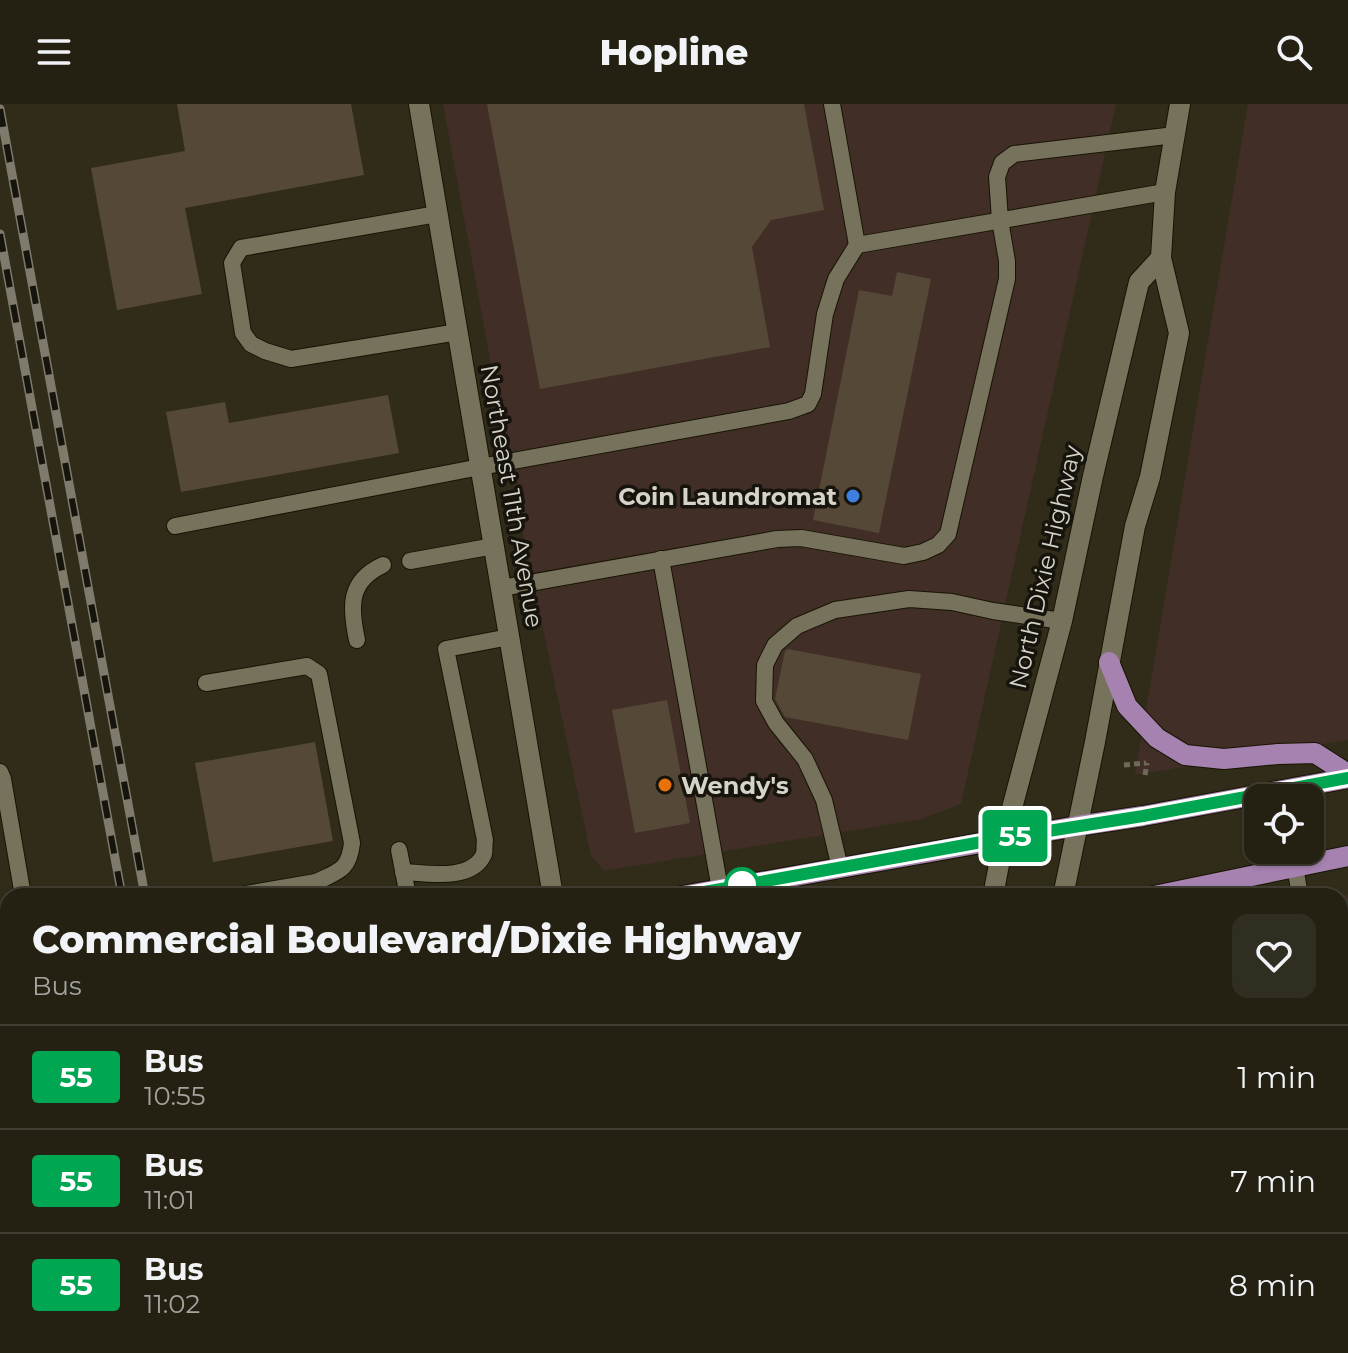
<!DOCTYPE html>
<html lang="en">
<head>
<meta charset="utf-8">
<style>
	body { margin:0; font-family:Montserrat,sans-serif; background:#302e21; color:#f1f3f6; height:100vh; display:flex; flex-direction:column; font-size:30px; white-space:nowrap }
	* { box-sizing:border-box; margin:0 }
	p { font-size:26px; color:#a3a3a0 }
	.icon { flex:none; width:44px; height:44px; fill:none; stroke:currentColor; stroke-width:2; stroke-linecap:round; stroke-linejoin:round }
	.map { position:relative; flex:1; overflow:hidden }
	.panel { position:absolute; left:0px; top:784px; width:1348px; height:466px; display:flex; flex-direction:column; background:#242113; border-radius:24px 24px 0 0; box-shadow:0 2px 6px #0004,0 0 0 2px #413e33 }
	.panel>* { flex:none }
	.badge { padding:0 16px; border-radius:6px; font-size:28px; line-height:52px }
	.buttons { position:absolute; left:1244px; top:680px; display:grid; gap:16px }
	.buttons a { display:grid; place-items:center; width:80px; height:80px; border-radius:16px; background:#242113; box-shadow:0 2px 6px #0004,0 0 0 2px #413e33; font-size:40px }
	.map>.badge { position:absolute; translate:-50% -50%; box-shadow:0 0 0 4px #fff }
	.round { display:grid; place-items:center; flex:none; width:84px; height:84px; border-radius:16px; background:#302e21 }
	.headline { display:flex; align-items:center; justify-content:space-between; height:136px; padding:0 32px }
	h1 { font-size:38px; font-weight:800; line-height:60px }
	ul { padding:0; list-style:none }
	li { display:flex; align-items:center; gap:24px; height:104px; padding:0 32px; border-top:2px solid #413e33 }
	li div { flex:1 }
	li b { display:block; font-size:30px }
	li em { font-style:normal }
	li .badge { min-width:88px; font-weight:700; text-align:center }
	header { display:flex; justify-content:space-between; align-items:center; height:104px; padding:0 32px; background:#242113; font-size:36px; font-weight:800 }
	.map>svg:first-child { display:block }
</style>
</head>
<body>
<header><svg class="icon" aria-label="menu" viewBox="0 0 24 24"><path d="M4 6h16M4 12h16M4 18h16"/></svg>Hopline<svg class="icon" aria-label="search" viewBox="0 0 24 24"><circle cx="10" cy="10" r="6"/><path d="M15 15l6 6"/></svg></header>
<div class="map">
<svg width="1348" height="1249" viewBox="0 0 1348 1249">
	<rect width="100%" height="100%" fill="#302c19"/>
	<!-- commercial -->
	<g fill="#412f27">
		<path d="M443 0H1116L961 700 921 715 604 767 591 752 517 401Z"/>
		<path d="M1248 0H1348V636L1135 671Z"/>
		<path d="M1348 791V1249H1015L1017 1242H1340V793Z"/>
		<path d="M8 1008V1242H165L166 1249H0V1010Z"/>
		<path d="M661 1242H891L889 1249H662Z"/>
	</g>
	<!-- building -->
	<g fill="#554837">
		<path d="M177 0H351L364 71 185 104 202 190 117 206 91 64 185 47Z"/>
		<path d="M487 0H804L824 106 771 116 752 143 770 243 540 285Z"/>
		<path d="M897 168 931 175 879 429 813 416 859 186 892 192Z"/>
		<path d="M388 291 399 349 181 388 166 308 225 298 229 319Z"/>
		<path d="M788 545 921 570 908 636 785 613 775 595 785 547Z"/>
		<path d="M667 596 690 719 635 729 612 606Z"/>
		<path d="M315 638 333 737 213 758 195 659Z"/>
	</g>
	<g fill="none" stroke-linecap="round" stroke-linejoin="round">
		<defs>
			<g id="service">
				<path d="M832 0 857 141 1165 88"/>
				<path d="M437 110 241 144 232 159 243 229 251 240 265 247 291 255 458 228"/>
				<path d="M175 422 480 363 789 307 808 300 813 290 825 210 836 175 857 141"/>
				<path d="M661 455 720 785"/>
				<path d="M410 457 494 442"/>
				<path d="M501 484 777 435 801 434 904 452 923 448 938 441 948 430 1007 175V157L1000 116 997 73 1002 59 1014 50 1175 31"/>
				<path d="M357 536C350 503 348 477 383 461"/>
				<path d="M206 579 307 562 319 570 352 739C349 766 339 767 316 778"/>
				<path d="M0 668 3 675 23 792"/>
				<path d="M399 746 408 792"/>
				<path d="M1295 762 1300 792"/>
				<path d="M840 764 824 696 805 655 776 619 764 597 765 561 775 541 797 522 835 506 909 495 952 498 993 507 1062 517"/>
				<path d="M403 768C426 769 472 778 484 750 485 745 484 741 485 736L446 545 509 533"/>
				<path d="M246 790 316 778 318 792"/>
				<path d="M0 819 8 818"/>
				<path d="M1340 860 1348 863"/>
				<path d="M0 878 6 912"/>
				<path d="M0 1094 7 1097 8 1105"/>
				<path d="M32 1242 33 1249"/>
				<path d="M412 1242 413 1249"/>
				<path d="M529 1242 530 1249"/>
				<path d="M825 1249 834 1242"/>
				<path d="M1103 1249 1104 1242"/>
			</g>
			<path id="minor" d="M419 0 553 792"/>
			<g id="secondary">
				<path d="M993 792 1004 734 1062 517 1093 372 1139 178 1161 154"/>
				<path d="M1063 792 1095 638 1135 422 1150 373 1179 229 1161 154 1165 88 1180 0"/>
				<path d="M905 1242 906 1249"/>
				<path d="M977 1249 979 1242"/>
			</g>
			<g id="primary">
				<path d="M1109 558 1127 602 1157 634 1185 651 1224 655 1278 650 1315 649 1348 670"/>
				<path d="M682 792 1077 722 1143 712 1348 674"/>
				<path d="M1154 792 1348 752"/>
				<path d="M0 913 8 912"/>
				<path d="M0 994 8 992"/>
			</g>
		</defs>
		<!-- service casing -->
		<use href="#service" stroke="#181403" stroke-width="18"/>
		<!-- minor casing -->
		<use href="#minor" stroke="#181403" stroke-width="22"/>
		<!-- secondary casing -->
		<use href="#secondary" stroke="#181403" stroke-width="22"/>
		<!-- primary casing -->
		<use href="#primary" stroke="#181403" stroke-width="22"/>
		<!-- path -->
		<g stroke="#6e6a5a" stroke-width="5" stroke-dasharray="6 4" stroke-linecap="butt">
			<path d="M1124 661 1146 659"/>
			<path d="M1145 671 1147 659"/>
		</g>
		<!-- service -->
		<use href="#service" stroke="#76725c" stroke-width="16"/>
		<!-- minor -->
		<use href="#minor" stroke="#76725c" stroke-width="20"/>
		<!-- secondary -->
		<use href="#secondary" stroke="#76725c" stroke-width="20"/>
		<!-- primary -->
		<use href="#primary" stroke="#a582af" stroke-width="20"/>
		<defs>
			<g id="rail">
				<path d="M0 5 145 792"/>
				<path d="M0 130 122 792"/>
				<path d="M204 1242 205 1249"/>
				<path d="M227 1242 228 1249"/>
			</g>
		</defs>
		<!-- rail casing -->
		<use href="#rail" stroke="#7e7b6c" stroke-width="9"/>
		<!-- rail -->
		<use href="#rail" stroke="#16140c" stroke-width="6" stroke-dasharray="18" stroke-linecap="butt"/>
	</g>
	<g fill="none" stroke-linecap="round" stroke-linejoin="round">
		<defs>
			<path id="line" d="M682 792 1004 734 1143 712 1348 674"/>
		</defs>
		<!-- line casing -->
		<use href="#line" stroke="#fff" stroke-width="18"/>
		<!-- line -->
		<use href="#line" stroke="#00a651" stroke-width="12"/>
	</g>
	<!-- markers -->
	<circle fill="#3f7fe0" stroke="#16140c" stroke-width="3" cx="853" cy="392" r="8"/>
	<circle fill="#e8710a" stroke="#16140c" stroke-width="3" cx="665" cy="681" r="8"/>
	<circle fill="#fff" stroke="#00a651" stroke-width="4" cx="742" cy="781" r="16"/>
	<g text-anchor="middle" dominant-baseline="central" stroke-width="7" stroke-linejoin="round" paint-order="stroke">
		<!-- street labels -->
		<g font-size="24" fill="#d6d4c8" stroke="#16140c">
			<text transform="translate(512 392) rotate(80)">Northeast 11th Avenue</text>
			<text transform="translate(1045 463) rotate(-77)">North Dixie Highway</text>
		</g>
		<!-- poi labels -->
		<g font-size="24" font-weight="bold" fill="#d6d4c8" stroke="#16140c" text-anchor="end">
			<text x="837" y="392">Coin Laundromat</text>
			<text x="681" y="681" text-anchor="start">Wendy's</text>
		</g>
	</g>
</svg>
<div class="buttons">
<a><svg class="icon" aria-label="locate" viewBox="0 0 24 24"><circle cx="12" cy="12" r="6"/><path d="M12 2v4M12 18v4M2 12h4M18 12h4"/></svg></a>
</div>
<b class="badge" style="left:1015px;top:732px;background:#00a651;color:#fff">55</b>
<section class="panel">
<div class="headline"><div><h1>Commercial Boulevard/Dixie Highway</h1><p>Bus</p></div><a class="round"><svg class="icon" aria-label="heart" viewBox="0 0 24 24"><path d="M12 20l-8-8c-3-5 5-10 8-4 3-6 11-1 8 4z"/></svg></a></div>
<ul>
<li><span class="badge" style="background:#00a651;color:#fff">55</span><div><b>Bus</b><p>10:55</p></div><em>1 min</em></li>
<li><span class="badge" style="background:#00a651;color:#fff">55</span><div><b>Bus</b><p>11:01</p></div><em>7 min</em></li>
<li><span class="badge" style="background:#00a651;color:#fff">55</span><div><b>Bus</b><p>11:02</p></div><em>8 min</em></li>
</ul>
</section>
</div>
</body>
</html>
